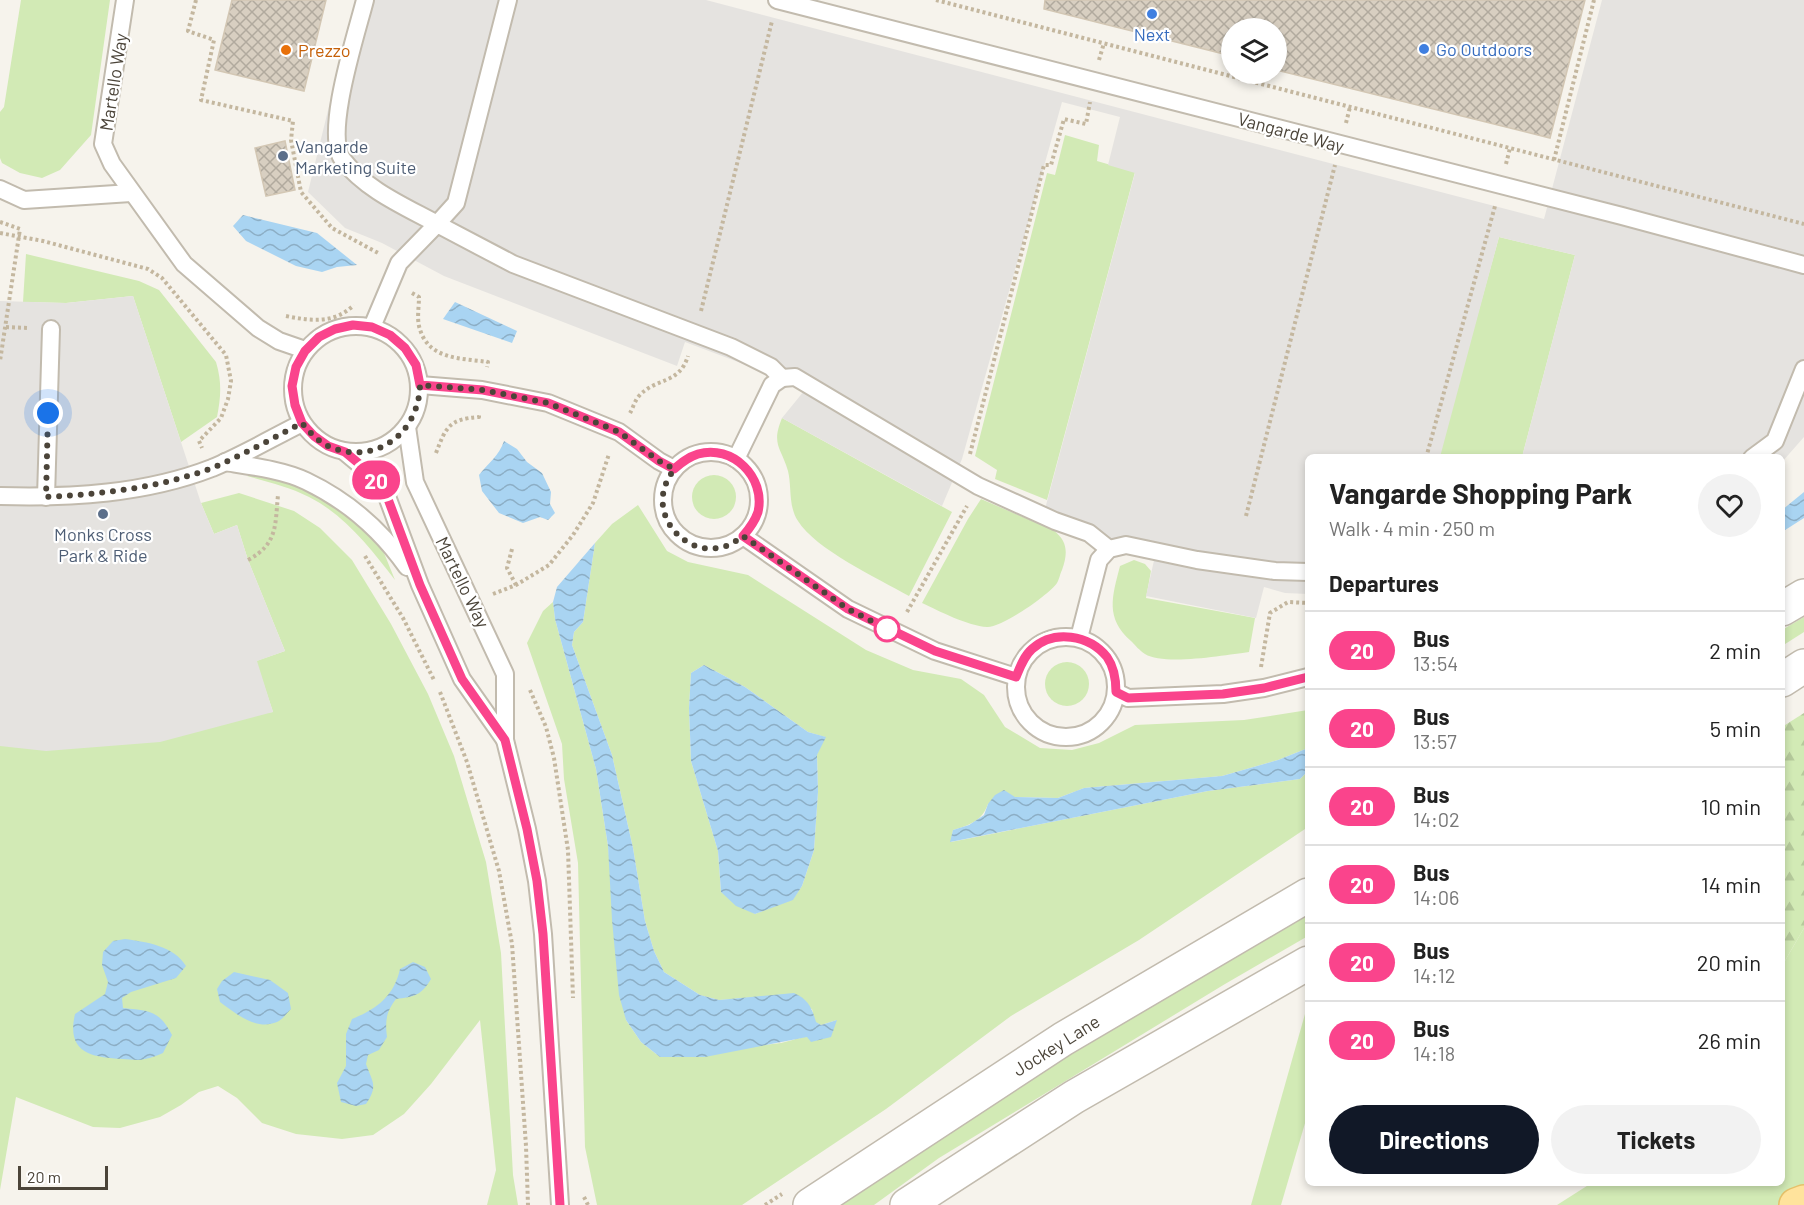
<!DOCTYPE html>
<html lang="en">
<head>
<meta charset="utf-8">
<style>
	body { margin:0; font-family:Barlow,sans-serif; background:#f2f2f2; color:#222; height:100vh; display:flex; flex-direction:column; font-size:22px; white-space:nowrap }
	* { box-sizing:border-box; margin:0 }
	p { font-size:20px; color:#767676 }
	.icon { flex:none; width:33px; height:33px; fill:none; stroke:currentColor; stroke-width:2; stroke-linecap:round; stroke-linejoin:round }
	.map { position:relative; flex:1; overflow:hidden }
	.side { position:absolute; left:1305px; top:454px; width:480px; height:732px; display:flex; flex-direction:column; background:#fff; border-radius:9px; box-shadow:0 3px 9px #0003 }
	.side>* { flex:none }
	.badge { padding:0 12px; border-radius:20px; font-size:21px; line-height:39px }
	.tools { position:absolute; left:1221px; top:18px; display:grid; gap:12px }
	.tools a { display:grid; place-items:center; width:66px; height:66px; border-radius:50%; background:#fff; box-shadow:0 3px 9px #0003; font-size:30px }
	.scale { position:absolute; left:18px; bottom:15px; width:90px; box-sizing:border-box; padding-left:6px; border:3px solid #4b4439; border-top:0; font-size:16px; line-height:21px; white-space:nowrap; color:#4b4439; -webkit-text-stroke:4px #fff; paint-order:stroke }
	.you { position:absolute; width:30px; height:30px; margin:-15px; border:4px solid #fff; border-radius:50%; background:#1a73e8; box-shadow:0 0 0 9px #1a73e833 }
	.map>.badge { position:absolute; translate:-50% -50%; box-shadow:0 0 0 3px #fff }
	h2 { padding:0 24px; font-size:22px; line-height:54px }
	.round { display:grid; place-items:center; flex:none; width:63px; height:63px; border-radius:32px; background:#f2f2f2 }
	.summary { display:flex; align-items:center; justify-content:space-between; height:102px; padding:0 24px }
	h1 { font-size:28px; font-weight:700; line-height:45px }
	.button { display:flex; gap:12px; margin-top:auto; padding:12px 24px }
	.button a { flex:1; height:69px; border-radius:36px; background:#111827; color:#fff; font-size:24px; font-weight:700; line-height:69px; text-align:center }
	.button a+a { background:#f2f2f2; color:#222 }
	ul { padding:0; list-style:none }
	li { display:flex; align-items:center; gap:18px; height:78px; padding:0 24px; border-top:2px solid #e0e0e0 }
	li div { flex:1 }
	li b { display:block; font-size:22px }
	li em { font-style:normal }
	li .badge { min-width:66px; font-weight:700; text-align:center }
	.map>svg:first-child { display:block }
</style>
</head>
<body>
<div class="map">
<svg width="1804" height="1205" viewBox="0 0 1804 1205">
	<defs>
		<pattern id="forest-firs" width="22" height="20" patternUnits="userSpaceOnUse" patternTransform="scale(1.5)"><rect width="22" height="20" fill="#d2eab5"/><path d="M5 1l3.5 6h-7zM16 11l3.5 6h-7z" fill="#b6ca9c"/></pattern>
		<pattern id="water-waves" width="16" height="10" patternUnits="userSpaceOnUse" patternTransform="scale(1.5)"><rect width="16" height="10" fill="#a9d4f2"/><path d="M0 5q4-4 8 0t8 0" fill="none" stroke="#8caec5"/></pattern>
		<pattern id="building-cross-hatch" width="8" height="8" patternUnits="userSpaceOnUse" patternTransform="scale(1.5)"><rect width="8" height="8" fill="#d8cfc1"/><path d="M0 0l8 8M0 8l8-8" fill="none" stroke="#b1aa9e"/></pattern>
	</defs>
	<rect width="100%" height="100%" fill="#f6f3ec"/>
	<!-- green -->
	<g fill="#d2eab5" fill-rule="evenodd">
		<path d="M21 0H110L91 135 60 170 42 178 20 173 2 163 0 158V112L4 107Z"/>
		<path d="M1065 135 1099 145 1097 161 1135 172 1047 500 995 479 997 470 975 456 1047 173 1055 175Z"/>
		<path d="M1499 237 1575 255 1522 457 1438 458Z"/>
		<path d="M26 254 139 281 159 290 216 362C222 382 221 397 217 417L181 442 133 296 66 303 23 302Z"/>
		<path d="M782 418 952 512 909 596C879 579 815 549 798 521 788 506 792 487 788 471 781 447 771 445 782 418Z"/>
		<circle cx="714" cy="497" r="22"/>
		<path d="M247 476H265L313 489 367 530 384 553 395 580C371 549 345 515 309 497 290 487 268 482 247 476Z"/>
		<path d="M239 493 294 511 320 528 352 560 391 624 428 694 454 756 486 862 501 953 513 1175 518 1205H487L496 1170 480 1020 431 1084 404 1114 373 1135 342 1139 296 1134 262 1123 237 1098 218 1086 199 1092 181 1105 160 1117 120 1128 93 1127 16 1097 0 1190V745L273 712 256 661 285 651 248 560 237 525 214 534 201 503Z"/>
		<path d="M981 499 1053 530C1068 541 1068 553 1062 570 1060 574 1059 580 1057 583 1049 595 1001 628 987 627 968 626 939 611 922 603L968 519Z"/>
		<path d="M638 505 667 551 688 562 748 575 866 650 913 670 961 679 984 695 1005 727 1040 748 1072 750 1099 743 1135 725 1244 720 1308 710V748L1278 760 1222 776 1084 788 1058 798 1015 797 988 804C982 821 970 825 953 830L951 842 1208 791 1300 779 1308 771V827L1139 940 1011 1016 886 1109 742 1205H597L585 1147 578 863 564 779 562 744 527 643 543 611 553 602 555 619 596 769 608 846 626 1020 641 1042 660 1057 781 1043 808 1036 837 1020 821 1025 815 1022 812 1009 757 997 719 1000 700 995 664 972 654 951 645 921 633 848 612 755 572 645 574 632 583 622 595 543 612 524ZM704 665 745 687 808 732 825 737 817 754 818 792 814 850 802 886 793 899 755 914 721 892 718 851 691 761 689 708 691 673Z"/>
		<path d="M1134 560 1145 564 1151 571 1146 598 1255 618 1249 652C1226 655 1164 666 1145 654 1140 651 1135 645 1131 641 1105 618 1112 597 1120 566Z"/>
		<path d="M1804 617V632L1782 646V630Z"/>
		<circle cx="1067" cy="684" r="22"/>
		<path d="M1308 911V936L1225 984 939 1158 874 1205H836L1105 1029Z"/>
		<path d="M1804 928V1205H1557L1590 1184H1782V966Z"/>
		<path d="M1308 1012V1113L1281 1205H1251L1305 1014Z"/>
	</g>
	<!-- forest -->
	<path fill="url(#forest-firs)" d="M1804 713V928L1782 966V727Z"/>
	<!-- parking -->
	<g fill="#e5e3e0">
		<path d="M355 0H706L1544 219 1602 0H1804V437L1782 462V458L1522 457 1575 255 1499 237 1440 457 1308 458V594L1285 593 1264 587 1256 618 1146 596 1155 556 1041 524 1135 173 1108 165 1120 117 1062 102 962 459 942 506 782 418 804 391 778 377 685 342 677 366 444 276 382 243 345 228 308 192Z"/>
		<path d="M133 296 201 503 214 534 237 525 248 560 285 651 257 661 273 712 160 742 46 751 0 746V301L66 303Z"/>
	</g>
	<!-- water -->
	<g fill="url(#water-waves)">
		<path d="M243 215 317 233 357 265 337 267 322 272 296 266 246 241 233 226Z"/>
		<path d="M455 302 517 331 512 343 443 319Z"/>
		<path d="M504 441 517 449 527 462 542 473 551 492 550 504 555 513 548 520 540 517 523 523 499 513 482 491 479 475C488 463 499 456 504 441Z"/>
		<path d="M1804 492V518L1782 532V510Z"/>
		<path d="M595 543 583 622 574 632 572 645 612 755 633 848 645 921 654 951 664 972 700 995 719 1000 794 993C808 999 812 1008 816 1022L821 1025 837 1020 831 1037 811 1042 807 1037 705 1057H660L641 1042 626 1020 619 995 612 920 608 846 596 769 555 619 553 602 557 587Z"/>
		<path d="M704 665 745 687 808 732 826 737 817 755 818 792 814 850 802 886 793 900 755 914 736 906 721 892 718 851 691 761 689 708 691 673Z"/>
		<path d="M1308 748V771L1300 779 1208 791 950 842 953 830 969 825 984 815 988 804 995 795 1004 790 1015 797 1058 798 1084 788 1222 776 1278 760Z"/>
		<path d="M125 939C147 942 174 946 186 966L176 978 131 992 122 998 123 1008C150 1011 159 1010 172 1035L163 1053C158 1055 151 1058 145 1059 138 1061 129 1059 122 1059 91 1057 66 1053 75 1014L105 994 108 982 102 965 103 952 113 941Z"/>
		<path d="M413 962 425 967 431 979C422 995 414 997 396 999 386 1012 385 1021 387 1037L379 1050 368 1055 366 1064C373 1083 378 1086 366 1104L356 1106 341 1102 337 1083 346 1066V1034L352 1019C377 1009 394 996 400 969Z"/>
		<path d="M234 972 270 980 288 993 291 1009C287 1013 282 1020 277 1022 256 1031 235 1013 220 1002L217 989 222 981Z"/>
	</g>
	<!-- building -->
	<g fill="url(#building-cross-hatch)" stroke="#d3c7b4" stroke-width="1.5">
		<path d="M232 0H326L304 91 215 70Z"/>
		<path d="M1045 0H1585L1550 138 1276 70V28H1232V40L1228 55 1044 9Z"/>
		<path d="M285 141 295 190 266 196 255 148Z"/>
	</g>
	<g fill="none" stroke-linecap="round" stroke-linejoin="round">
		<defs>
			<g id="service">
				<path d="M125 0 103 144 112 164 184 264 258 328 279 341 305 350"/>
				<path d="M365 0C357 32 323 135 343 160 366 190 404 206 437 224L456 203 508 0"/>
				<path d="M777 0 1622 216 1804 265"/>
				<path d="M0 189 24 200 131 193"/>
				<circle cx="356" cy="389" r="63"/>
				<path d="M372 327 399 263 437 224 513 264 731 347 771 367 782 378 772 385 736 459"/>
				<path d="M782 378 795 377 978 486 1055 521 1089 533 1109 549"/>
				<path d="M420 385 482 390 548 403 619 432 659 461 674 469"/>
				<path d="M407 427 415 482 505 674V740L527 829 537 881 543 934 560 1205"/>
				<circle cx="711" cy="500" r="48"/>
				<path d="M345 452 369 472 385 491 420 585 462 679 505 740"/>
				<path d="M1752 458 1775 441 1804 369"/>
				<path d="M225 462C250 466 283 470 306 481 348 501 381 530 407 567"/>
				<path d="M0 496C71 498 145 494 212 468 243 455 272 438 302 423"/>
				<path d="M46 497 51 329"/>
				<path d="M743 536 848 609 935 651 1016 677"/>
				<circle cx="1066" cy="687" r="50"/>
				<path d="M1079 638 1099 560 1109 549 1126 545 1197 560 1275 571 1308 572"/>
				<path d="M1116 692 1128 698 1223 694 1264 688 1308 677"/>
			</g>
			<g id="tertiary">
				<path d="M1782 609 1804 596"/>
				<path d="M1782 680 1804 666"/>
				<path d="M810 1205 1063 1039 1308 895"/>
				<path d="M907 1205 1074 1097 1308 963"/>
			</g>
			<path id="primary" d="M1796 1205 1804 1202"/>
		</defs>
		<!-- service casing -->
		<use href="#service" stroke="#c2bbae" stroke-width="20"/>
		<!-- tertiary casing -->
		<use href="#tertiary" stroke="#c2bbae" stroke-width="36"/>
		<!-- primary casing -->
		<use href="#primary" stroke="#e6c16a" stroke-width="36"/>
		<!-- path -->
		<g stroke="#c4b79f" stroke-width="4" stroke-dasharray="3 3" stroke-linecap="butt">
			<path d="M196 0 188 31 214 40 201 100 293 121 291 140 301 192 332 228 380 254"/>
			<path d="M936 0 1804 224"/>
			<path d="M1099 60 1104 43"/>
			<path d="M1346 123 1350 107"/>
			<path d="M1554 160 1594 0"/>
			<path d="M1506 164 1510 148"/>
			<path d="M0 222 20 229 0 361"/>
			<path d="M0 233 43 241 148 269 162 278 226 355 231 381 228 399 221 418 199 441 202 448"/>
			<path d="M412 293 419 297C419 306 417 317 419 326 427 360 460 358 488 362L487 367"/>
			<path d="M701 311 772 21"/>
			<path d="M286 316C311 321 334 324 354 305"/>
			<path d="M6 327 29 328"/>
			<path d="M630 413C633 408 635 400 639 396 656 377 679 385 688 356"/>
			<path d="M436 453C446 427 449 419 479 417V413"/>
			<path d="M970 454 1044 165H1051L1064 119 1086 124 1090 102"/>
			<path d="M1426 458 1495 206"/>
			<path d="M1246 516 1335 165"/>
			<path d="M512 549 507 568 516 585"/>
			<path d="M365 556 403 618 434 680"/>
			<path d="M248 560C278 544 275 525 278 495"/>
			<path d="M493 594 516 585 549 565 573 535 593 503 609 454"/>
			<path d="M907 612 967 506"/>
			<path d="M1261 667 1270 613 1288 602 1308 603"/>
			<path d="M530 690 546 727 554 758 568 850 573 998"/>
			<path d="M440 692 467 762 499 871 512 944 526 1146 528 1205"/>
			<path d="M584 1197 588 1205"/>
			<path d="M765 1205 782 1194"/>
		</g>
		<!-- service -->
		<use href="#service" stroke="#fff" stroke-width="16"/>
		<!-- tertiary -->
		<use href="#tertiary" stroke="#fff" stroke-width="33"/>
		<!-- primary -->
		<use href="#primary" stroke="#ffe39c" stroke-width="33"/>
	</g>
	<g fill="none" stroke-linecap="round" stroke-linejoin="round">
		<defs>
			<path id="line" d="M560 1205 543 934 537 881 527 829 505 740 462 679 420 585 385 491 369 472 345 452 328 446 314 436 302 423 295 405 292 386 296 367 305 351 319 337 335 329 353 325 372 327 390 335 405 348 416 365 420 385 483 390 548 403 619 432 659 461 674 469C681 463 688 457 698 454 732 444 766 477 758 512 755 521 750 528 743 536L848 609 935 651 1016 677C1020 667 1024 656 1032 649 1054 629 1089 635 1107 657 1114 667 1116 680 1116 692L1128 698 1223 694 1264 688 1308 677"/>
		</defs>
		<!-- line casing -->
		<use href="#line" stroke="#fff" stroke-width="14"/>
		<!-- line -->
		<use href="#line" stroke="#fa448c" stroke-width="9"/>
		<!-- walk -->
		<path stroke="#4b4439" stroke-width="6" stroke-dasharray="0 10.8" d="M48 413 46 497C102 494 159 488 212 468 243 455 273 438 302 423 310 433 319 442 330 447 377 466 419 432 420 385L483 390 548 403 619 432 659 461 674 469C669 477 664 485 663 495 659 525 688 553 718 548 728 547 736 541 743 536L848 609 887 629"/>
	</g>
	<!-- markers -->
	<g fill="#3f7fe0" stroke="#fff" stroke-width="2">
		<circle cx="1152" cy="14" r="6"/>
		<circle cx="1424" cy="49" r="6"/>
	</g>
	<circle fill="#e8710a" stroke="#fff" stroke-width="2" cx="286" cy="50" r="6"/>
	<g fill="#5c6f8a" stroke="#fff" stroke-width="2">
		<circle cx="283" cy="156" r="6"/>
		<circle cx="103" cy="514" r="6"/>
	</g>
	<circle fill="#fff" stroke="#fa448c" stroke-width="3" cx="887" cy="629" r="12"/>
	<g text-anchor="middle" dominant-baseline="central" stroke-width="4.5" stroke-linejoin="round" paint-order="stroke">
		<!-- shop labels -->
		<g font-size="18" fill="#366cbe" stroke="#fff">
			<text x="1152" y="34">Next</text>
			<text x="1436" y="49" text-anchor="start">Go Outdoors</text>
		</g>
		<!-- food labels -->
		<g font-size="18" fill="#c56008" stroke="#fff" text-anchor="start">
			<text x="298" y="50">Prezzo</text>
		</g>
		<!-- street labels -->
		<g font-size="18" fill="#4b4439" stroke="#fff">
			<text transform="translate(113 82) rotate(-81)">Martello Way</text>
			<text transform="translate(1291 132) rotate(15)">Vangarde Way</text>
			<text transform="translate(463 582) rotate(64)">Martello Way</text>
			<text transform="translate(1056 1045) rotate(-32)">Jockey Lane</text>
		</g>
		<!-- service labels -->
		<g font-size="18" fill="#4e5e75" stroke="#fff" text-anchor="start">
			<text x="295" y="146">Vangarde<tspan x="295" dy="21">Marketing Suite</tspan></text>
			<text x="103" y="534" text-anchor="middle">Monks Cross<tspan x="103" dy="21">Park &amp; Ride</tspan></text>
		</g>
	</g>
</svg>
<div class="tools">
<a><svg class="icon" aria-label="layers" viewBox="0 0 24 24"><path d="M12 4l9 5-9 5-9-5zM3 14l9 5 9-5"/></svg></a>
</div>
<div class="scale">20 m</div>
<div class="you" style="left:48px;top:413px"></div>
<b class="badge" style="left:376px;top:480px;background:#fa448c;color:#fff">20</b>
<section class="side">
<div class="summary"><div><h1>Vangarde Shopping Park</h1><p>Walk · 4 min · 250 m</p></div><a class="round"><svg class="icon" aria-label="heart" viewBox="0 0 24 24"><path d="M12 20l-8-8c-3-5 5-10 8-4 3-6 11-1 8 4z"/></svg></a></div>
<h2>Departures</h2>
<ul>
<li><span class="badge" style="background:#fa448c;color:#fff">20</span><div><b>Bus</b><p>13:54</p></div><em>2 min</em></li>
<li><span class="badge" style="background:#fa448c;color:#fff">20</span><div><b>Bus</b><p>13:57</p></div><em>5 min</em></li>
<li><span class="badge" style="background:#fa448c;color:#fff">20</span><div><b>Bus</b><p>14:02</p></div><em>10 min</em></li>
<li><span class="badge" style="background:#fa448c;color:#fff">20</span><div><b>Bus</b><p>14:06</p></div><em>14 min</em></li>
<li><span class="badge" style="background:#fa448c;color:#fff">20</span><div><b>Bus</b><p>14:12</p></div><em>20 min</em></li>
<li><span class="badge" style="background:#fa448c;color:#fff">20</span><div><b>Bus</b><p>14:18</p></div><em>26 min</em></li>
</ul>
<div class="button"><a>Directions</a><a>Tickets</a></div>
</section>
</div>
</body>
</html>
